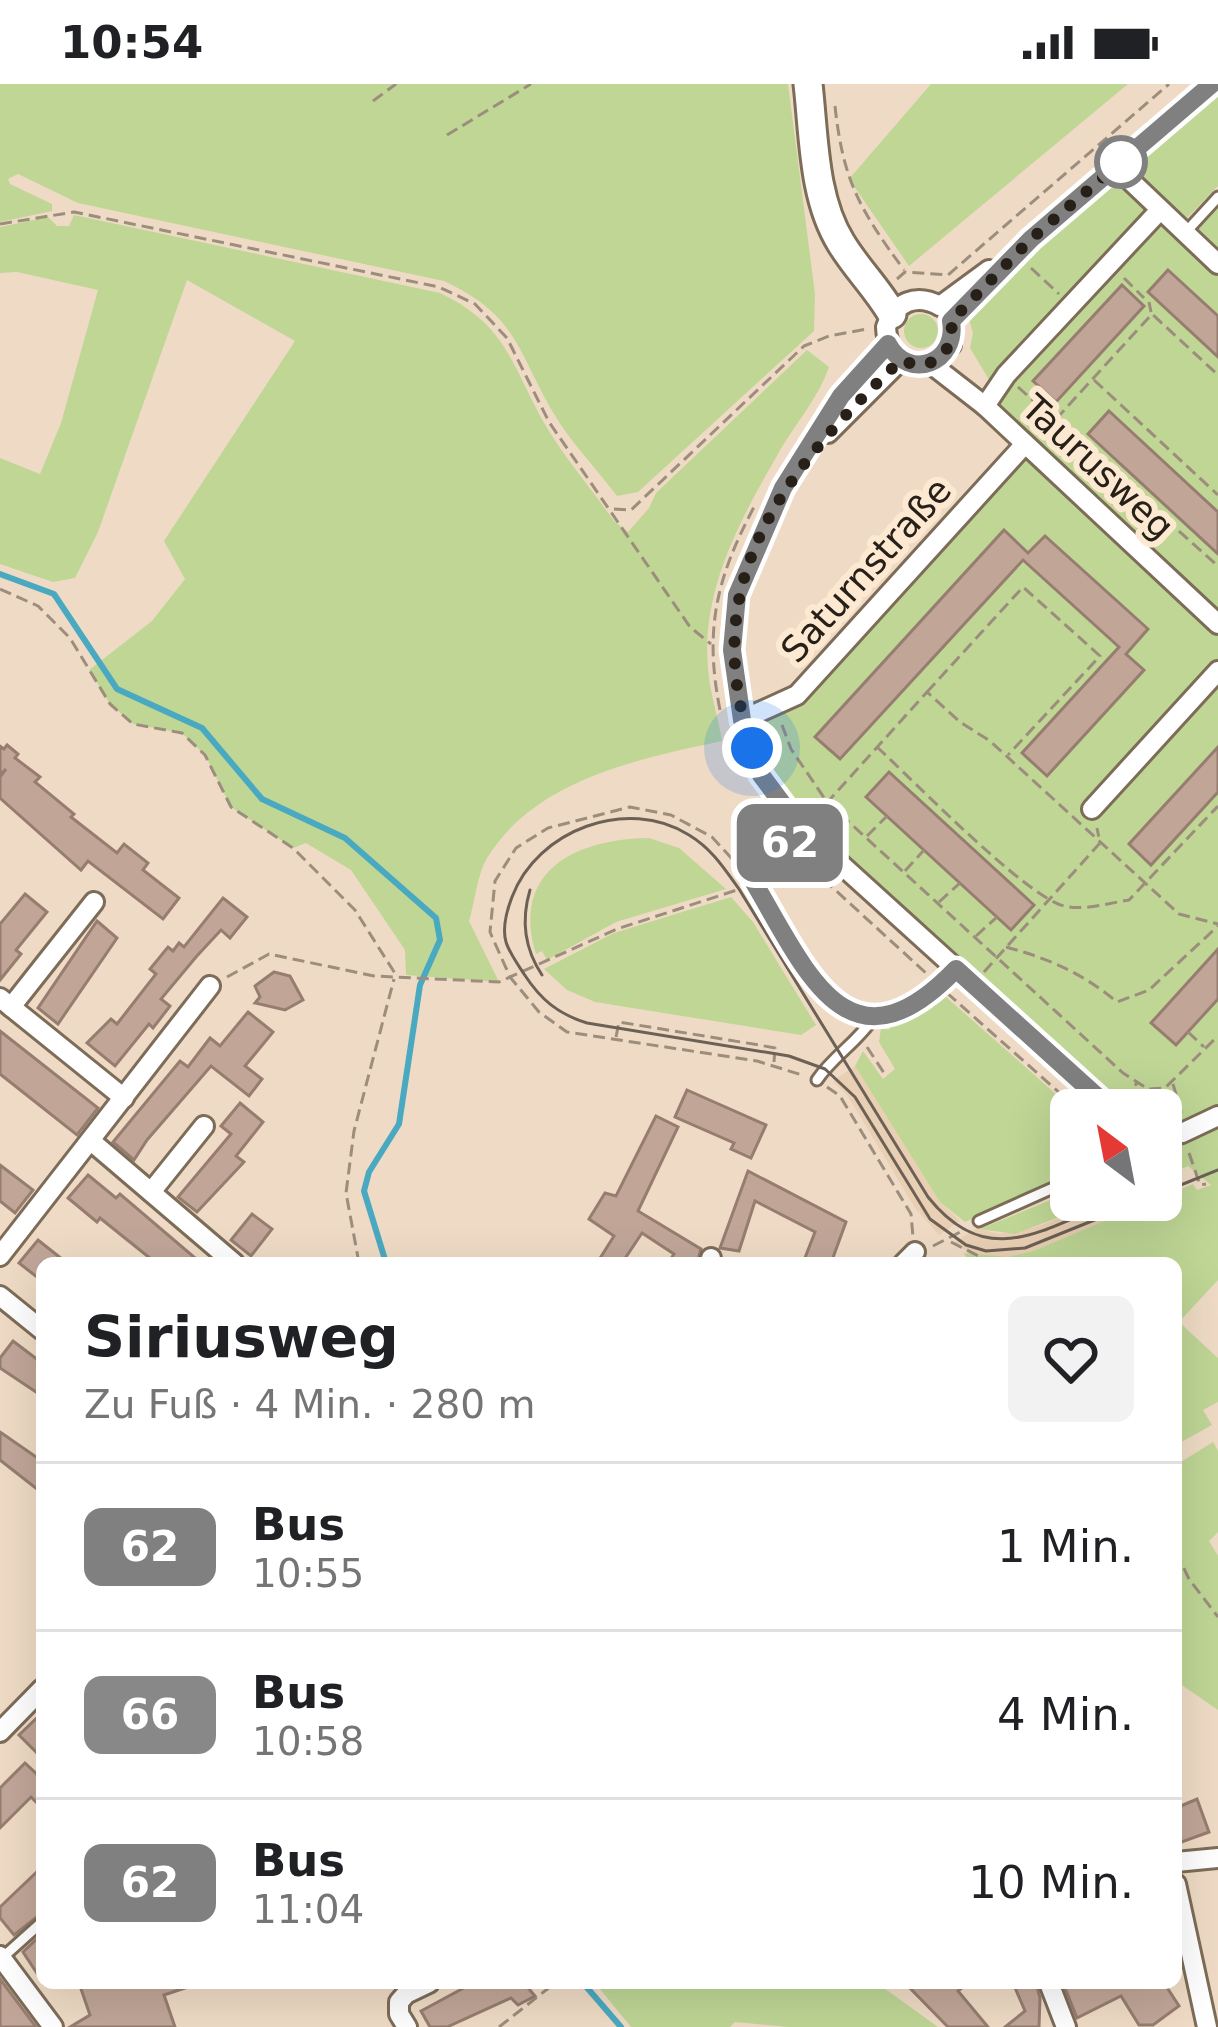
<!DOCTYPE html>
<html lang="de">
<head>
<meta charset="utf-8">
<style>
	body { margin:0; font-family:"DejaVu Sans",sans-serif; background:#f2f2f2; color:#202124; height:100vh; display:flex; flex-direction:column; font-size:45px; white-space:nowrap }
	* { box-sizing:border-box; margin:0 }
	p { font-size:39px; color:#757577 }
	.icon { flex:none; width:66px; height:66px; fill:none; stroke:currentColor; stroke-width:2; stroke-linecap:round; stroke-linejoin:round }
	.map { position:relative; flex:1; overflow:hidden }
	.side { position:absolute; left:36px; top:1173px; width:1146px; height:732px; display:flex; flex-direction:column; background:#fff; border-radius:18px; box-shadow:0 12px 48px #0002 }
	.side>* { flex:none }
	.badge { padding:0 24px; border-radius:18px; font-size:42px; line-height:78px }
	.needle { width:78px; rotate:328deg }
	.fabs { position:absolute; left:1050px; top:1005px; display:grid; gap:24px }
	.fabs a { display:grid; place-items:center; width:132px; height:132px; border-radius:18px; background:#fff; box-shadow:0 12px 48px #0002; font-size:60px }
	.you { position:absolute; width:60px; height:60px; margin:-30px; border:9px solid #fff; border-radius:50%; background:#1a73e8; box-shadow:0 0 0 18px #1a73e833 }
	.map>.badge { position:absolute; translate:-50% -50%; box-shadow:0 0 0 6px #fff }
	.round { display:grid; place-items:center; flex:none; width:126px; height:126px; border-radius:18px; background:#f2f2f2 }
	.summary { display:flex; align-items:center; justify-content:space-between; height:204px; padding:0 48px }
	h1 { font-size:57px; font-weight:700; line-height:90px }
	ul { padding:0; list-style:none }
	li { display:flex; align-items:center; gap:36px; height:168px; padding:0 48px; border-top:3px solid #e0e0e0 }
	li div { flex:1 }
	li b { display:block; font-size:45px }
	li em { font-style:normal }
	li .badge { min-width:132px; font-weight:700; text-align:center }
	.status { display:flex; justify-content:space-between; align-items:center; height:84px; padding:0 60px; background:#fff; direction:ltr }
	.status svg { height:33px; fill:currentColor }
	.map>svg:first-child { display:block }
</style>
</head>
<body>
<div class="status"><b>10:54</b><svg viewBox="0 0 49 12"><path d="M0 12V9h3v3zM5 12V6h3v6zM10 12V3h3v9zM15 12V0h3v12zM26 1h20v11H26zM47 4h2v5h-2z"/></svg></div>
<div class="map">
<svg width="1218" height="1943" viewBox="0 0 1218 1943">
	<rect width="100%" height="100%" fill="#efdbc5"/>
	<!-- built -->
	<g fill="#e9cfb3">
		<path d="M855 982 940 1118 960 1137 939 1151 915 1124 848 1012 833 997Z"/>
		<path d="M1104 1116H1156L1033 1167 1007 1173H981L952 1160 977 1144 999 1150 1037 1143Z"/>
	</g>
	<!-- green -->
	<g fill="#bfd695">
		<path d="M0 0H788L815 210 814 247 638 408 617 412C597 385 571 359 554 330 516 265 518 232 444 197L78 119 18 90 8 95 10 100 52 120V127L0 138Z"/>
		<path d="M931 0H1128L909 182 849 95Z"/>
		<path d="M1218 7V102L1187 134 1163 116 991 299 970 264 973 249 967 228 1016 178Z"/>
		<path d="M1218 113V1196L1179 1238 1218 1274V1318L1203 1326 1212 1341 1176 1361V1179H965L968 1177 964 1169 1007 1173 1033 1167 1193 1100 1197 1106 1211 1101 1188 1082 1161 1094V1072L1173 1070 1161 1059V1026H1112L803 746 761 691 742 636 797 611 1024 361 985 322 1160 126 1185 149Z"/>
		<path d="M74 131 440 209C506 241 510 277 543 337 563 372 591 404 614 437L628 448 649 424 656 409 807 266 829 283C818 315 794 341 778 370 740 436 701 506 708 585 710 609 718 633 722 657 638 675 536 695 487 774 477 791 475 818 469 837L499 898 406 891 405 866 351 786 306 759 293 764 231 723 205 671 182 649 133 640 110 620 89 586 152 537 185 495 164 457 295 257 187 196 98 448 75 494 53 498 0 480V374L40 390 61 339 98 206 17 188 0 189V143L48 133 57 142H69Z"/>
		<circle cx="921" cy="247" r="17"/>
		<path d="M649 754 679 764 726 805 616 838 547 876 542 867 536 870C511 786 576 755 649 754Z"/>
		<path d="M731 813 753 838 816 941 801 951 595 918 567 906 544 885 614 849Z"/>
		<path d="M945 912 1074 1026H1071V1088L965 1138 940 1118 855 982 863 967 883 995 895 985 879 958 881 944 889 946 892 936Z"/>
		<path d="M1053 1115 1059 1128 1089 1116H1104L1015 1150 980 1145Z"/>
		<path d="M1213 1358 1218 1367V1448L1209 1457 1218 1472V1626L1176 1597V1381Z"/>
		<path d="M595 1899H877L938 1943H788L735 1938 730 1943H631Z"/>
	</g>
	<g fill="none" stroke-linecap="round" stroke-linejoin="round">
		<!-- stream -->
		<g stroke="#49a9c1" stroke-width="6">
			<path d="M0 490 54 510 117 605 202 644 262 715 345 754 436 834 440 856 420 901 399 1040 369 1088 364 1107 386 1179"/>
			<path d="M583 1899 621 1943"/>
		</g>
	</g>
	<!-- building -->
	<g fill="#c1a698" stroke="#967d70" stroke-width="3">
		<path d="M1168 186 1218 232V273L1148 208Z"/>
		<path d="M1122 201 1144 222 1056 318 1033 297Z"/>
		<path d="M1109 327 1218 428V470L1088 350Z"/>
		<path d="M1004 446 1028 469 1045 452 1148 545 1126 570 1144 586 1047 692 1022 669 1119 563 1023 476 840 675 815 653Z"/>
		<path d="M7 661 18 670 15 674 40 693 35 698 74 730 71 733 117 769 124 760 148 779 143 786 179 814 163 835 88 777 81 786 0 714V693L6 685 0 691V662L4 665Z"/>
		<path d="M1218 663V708L1151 781 1129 760Z"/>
		<path d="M889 688 1034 821 1011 846 866 713Z"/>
		<path d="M25 810 47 828 16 866 21 870 0 896V840Z"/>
		<path d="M223 814 247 833 230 854 221 846 196 873 161 915 170 922 153 944 149 940 115 982 87 959 111 935 117 940 156 890 150 885 168 863 173 867 179 859 184 863Z"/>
		<path d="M97 837 117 854 58 940 38 924Z"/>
		<path d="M1218 865V915L1176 961 1151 939Z"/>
		<path d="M274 888 290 892 303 916 285 926 255 919 260 913 255 902Z"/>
		<path d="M248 928 273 948 245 982 262 995 249 1012 211 982 147 1056 134 1076 113 1058 180 977 188 983 210 954 220 962Z"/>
		<path d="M0 947 98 1024 77 1051 0 990Z"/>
		<path d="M687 1006 766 1041 751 1074 731 1065 734 1059 675 1033Z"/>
		<path d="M240 1019 263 1038 236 1072 244 1078 197 1128 178 1113 231 1050 221 1042Z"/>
		<path d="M656 1032 678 1043 638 1127 701 1165 697 1179H668L674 1170 642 1149 622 1179H597L614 1152 589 1135 605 1109 616 1112Z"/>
		<path d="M0 1081 33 1106 15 1129 0 1117Z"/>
		<path d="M748 1087 846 1138 831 1179H803L815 1148 755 1117 739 1167 720 1164Z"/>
		<path d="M88 1091 116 1114 120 1110 201 1179H156L100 1134 97 1138 68 1114Z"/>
		<path d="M252 1130 272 1145 251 1172 231 1156Z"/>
		<path d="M38 1156 67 1179H42V1197L19 1179Z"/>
		<path d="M13 1257 42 1279V1312L0 1284V1274Z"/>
		<path d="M0 1348 42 1377V1409L0 1376Z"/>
		<path d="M42 1629V1674L19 1651Z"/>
		<path d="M25 1679 42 1695V1724L31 1713 0 1744V1704Z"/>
		<path d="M1197 1715 1209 1748 1179 1759 1176 1724Z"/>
		<path d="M42 1783V1829L14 1851 0 1834V1823Z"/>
		<path d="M42 1850V1897L23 1868Z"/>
		<path d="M0 1895 36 1943H0Z"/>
		<path d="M79 1899H190L191 1902 164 1911 175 1943H70L90 1931Z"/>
		<path d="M473 1899H524L535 1912 518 1921 511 1914 447 1943H430L421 1927Z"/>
		<path d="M905 1899H968L958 1907 988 1943H948Z"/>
		<path d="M1013 1899H1036L1040 1914 1039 1943H1005L1025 1927Z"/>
		<path d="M1063 1899H1164L1179 1922 1153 1941H1139L1121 1912 1077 1934Z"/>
	</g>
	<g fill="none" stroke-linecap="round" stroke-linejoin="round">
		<defs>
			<g id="lane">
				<path d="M1185 149 1218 113"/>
				<path d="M803 746 753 797C806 886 848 997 956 885"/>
				<path d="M817 996C833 972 858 958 874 933"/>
				<path d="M979 1137 1071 1096"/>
				<path d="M2 1874 42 1838"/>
			</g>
			<g id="street">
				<path d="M1116 83 1218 180"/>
				<path d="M940 222C916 209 895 218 886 243 887 270 904 284 931 280L951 261V237"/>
				<path d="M940 222 989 186"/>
				<path d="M951 237 1031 155 1212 0"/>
				<path d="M888 260 841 312 783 404 737 511 732 566 742 636 761 691 803 746 1112 1026"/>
				<path d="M931 280 985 322 1218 540"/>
				<path d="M985 322 1006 291 1160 126"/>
				<path d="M828 349 901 276"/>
				<path d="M742 636 797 611 1025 360"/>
				<path d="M1092 725 1218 587"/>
				<path d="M0 914 124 1014"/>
				<path d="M11 923 94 818"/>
				<path d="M1161 1052 1182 1049 1218 1032"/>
				<path d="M91 1057 234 1179"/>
				<path d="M151 1108 204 1042"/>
				<path d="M0 1172 210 902"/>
				<path d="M710 1179 711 1174"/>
				<path d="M904 1179 915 1168"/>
				<path d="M0 1212 42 1246"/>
				<path d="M0 1648 42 1605"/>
				<path d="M1176 1778 1218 1774"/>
				<path d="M1176 1800 1207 1943"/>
				<path d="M0 1872 53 1943"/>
				<path d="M1049 1899 1066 1943"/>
				<path d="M407 1943 399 1930V1918L406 1910 429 1899"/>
			</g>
			<path id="secondary" d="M808 0C814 52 813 114 841 159 856 184 877 204 892 230"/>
		</defs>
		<!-- lane casing -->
		<use href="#lane" stroke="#7d6c58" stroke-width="15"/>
		<!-- street casing -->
		<use href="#street" stroke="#7d6c58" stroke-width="24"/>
		<!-- secondary casing -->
		<use href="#secondary" stroke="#7d6c58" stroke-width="33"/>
		<!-- path -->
		<g stroke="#9c8d7d" stroke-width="3" stroke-dasharray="12 6" stroke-linecap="butt">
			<path d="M373 17 396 0"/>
			<path d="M835 22C843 97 860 126 904 186"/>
			<path d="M447 51 531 0"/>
			<path d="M0 140 74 128 439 203 475 220 507 254 549 338 690 543 711 560"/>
			<path d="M1031 184 1059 210"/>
			<path d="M1124 194 1144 214"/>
			<path d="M897 195 905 188 948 191 1169 0"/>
			<path d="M1149 218 1151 228"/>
			<path d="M1094 296 1218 411"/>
			<path d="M1018 303 1218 482"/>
			<path d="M1056 335 1152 230 1218 291"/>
			<path d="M614 425 631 426 804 262 829 252 867 245"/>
			<path d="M0 505 38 522 70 554 110 620 133 640 182 649 205 671 231 723 293 764 355 826 396 891"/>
			<path d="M927 608 1023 503 1100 572 1008 671"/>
			<path d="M720 626C704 546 716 495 754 423"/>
			<path d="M782 641 791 665 827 718 1123 989 1148 1005 1165 1004 1218 952"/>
			<path d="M877 663C912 695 1025 812 1064 822 1084 827 1109 819 1129 816L1218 722"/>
			<path d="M814 733 927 608 960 638 990 657 1179 830 1218 840"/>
			<path d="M867 752 887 732"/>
			<path d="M797 771 927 890"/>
			<path d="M905 787 924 766"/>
			<path d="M744 788 712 753 671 731 630 723 548 744 516 764 495 797 490 848 510 893 539 928 567 948 757 977 802 991"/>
			<path d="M939 818 960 799"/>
			<path d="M976 852 997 833"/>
			<path d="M1006 863C1050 875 1082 889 1117 918L1149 906 1218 842"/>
			<path d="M984 888 1100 759 1097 744"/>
			<path d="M227 893 269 870 374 892 499 898 617 845 740 805"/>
			<path d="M947 909 1079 1026"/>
			<path d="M1188 948 1204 963"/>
			<path d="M616 953 619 938 759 961 775 964 774 978"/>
			<path d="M867 963 886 992"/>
			<path d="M1173 1000 1182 1031"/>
			<path d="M827 1003 840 1012 911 1130 913 1153"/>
			<path d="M1123 1015 1137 999"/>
			<path d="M1189 1069 1200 1101 1206 1100"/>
			<path d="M951 1158 992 1179"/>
			<path d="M933 1162 966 1145"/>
			<path d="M359 1179 346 1109 354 1047 394 895"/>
			<path d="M1176 1468 1189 1495 1218 1533"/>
			<path d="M499 1943 555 1899"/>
		</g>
		<!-- lane -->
		<use href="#lane" stroke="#fff" stroke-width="9"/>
		<!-- street -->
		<use href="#street" stroke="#fff" stroke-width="18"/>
		<!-- secondary -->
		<use href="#secondary" stroke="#fff" stroke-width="27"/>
		<!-- tram -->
		<g stroke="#6d6155" stroke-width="3">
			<path d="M530 806C521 836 524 864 542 891"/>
			<path d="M1161 1109 1218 1086"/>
			<path d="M1115 1116C1043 1145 988 1188 928 1113L739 805C724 784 712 765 689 751 627 712 537 746 512 813 507 826 502 844 506 858 509 868 518 881 524 890 541 916 558 930 587 939L789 972 825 985 855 1013 930 1135 966 1161 986 1167 1025 1164 1144 1116"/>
		</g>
	</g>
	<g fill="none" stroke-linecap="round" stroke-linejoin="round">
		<defs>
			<path id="line" d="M1112 1026 956 885C848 997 806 886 753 797L802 746 761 691 742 636 732 566 737 511 783 404 841 312 888 260C909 298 958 279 951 237L1031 155 1212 0"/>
		</defs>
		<!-- line casing -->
		<use href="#line" stroke="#fff" stroke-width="27"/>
		<!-- line -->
		<use href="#line" stroke="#808080" stroke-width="18"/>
		<!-- walk -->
		<path stroke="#272018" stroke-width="12" stroke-dasharray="0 21.6" d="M752 664C695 496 785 386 901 276 931 290 956 269 951 237L1031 155 1121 78"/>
	</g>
	<!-- markers -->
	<circle fill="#fff" stroke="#808080" stroke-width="6" cx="1121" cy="78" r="24"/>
	<g text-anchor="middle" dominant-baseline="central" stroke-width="12" stroke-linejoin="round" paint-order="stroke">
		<!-- street labels -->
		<g font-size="36" fill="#272018" stroke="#fde9d2">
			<text transform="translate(1098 383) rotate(43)">Taurusweg</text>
			<text transform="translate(866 486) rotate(-48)">Saturnstraße</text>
		</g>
	</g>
</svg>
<div class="fabs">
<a><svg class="needle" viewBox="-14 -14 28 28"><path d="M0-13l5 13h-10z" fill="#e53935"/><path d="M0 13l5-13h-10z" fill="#757577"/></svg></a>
</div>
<div class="you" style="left:752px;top:664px"></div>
<b class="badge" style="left:790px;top:759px;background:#808080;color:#fff">62</b>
<section class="side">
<div class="summary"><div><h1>Siriusweg</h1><p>Zu Fuß · 4 Min. · 280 m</p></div><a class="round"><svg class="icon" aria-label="heart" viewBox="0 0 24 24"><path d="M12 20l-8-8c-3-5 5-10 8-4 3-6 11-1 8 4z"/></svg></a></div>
<ul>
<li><span class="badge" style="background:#808080;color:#fff">62</span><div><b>Bus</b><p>10:55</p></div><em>1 Min.</em></li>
<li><span class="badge" style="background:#888;color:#fff">66</span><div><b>Bus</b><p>10:58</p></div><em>4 Min.</em></li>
<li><span class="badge" style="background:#808080;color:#fff">62</span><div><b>Bus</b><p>11:04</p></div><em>10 Min.</em></li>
</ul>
</section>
</div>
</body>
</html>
